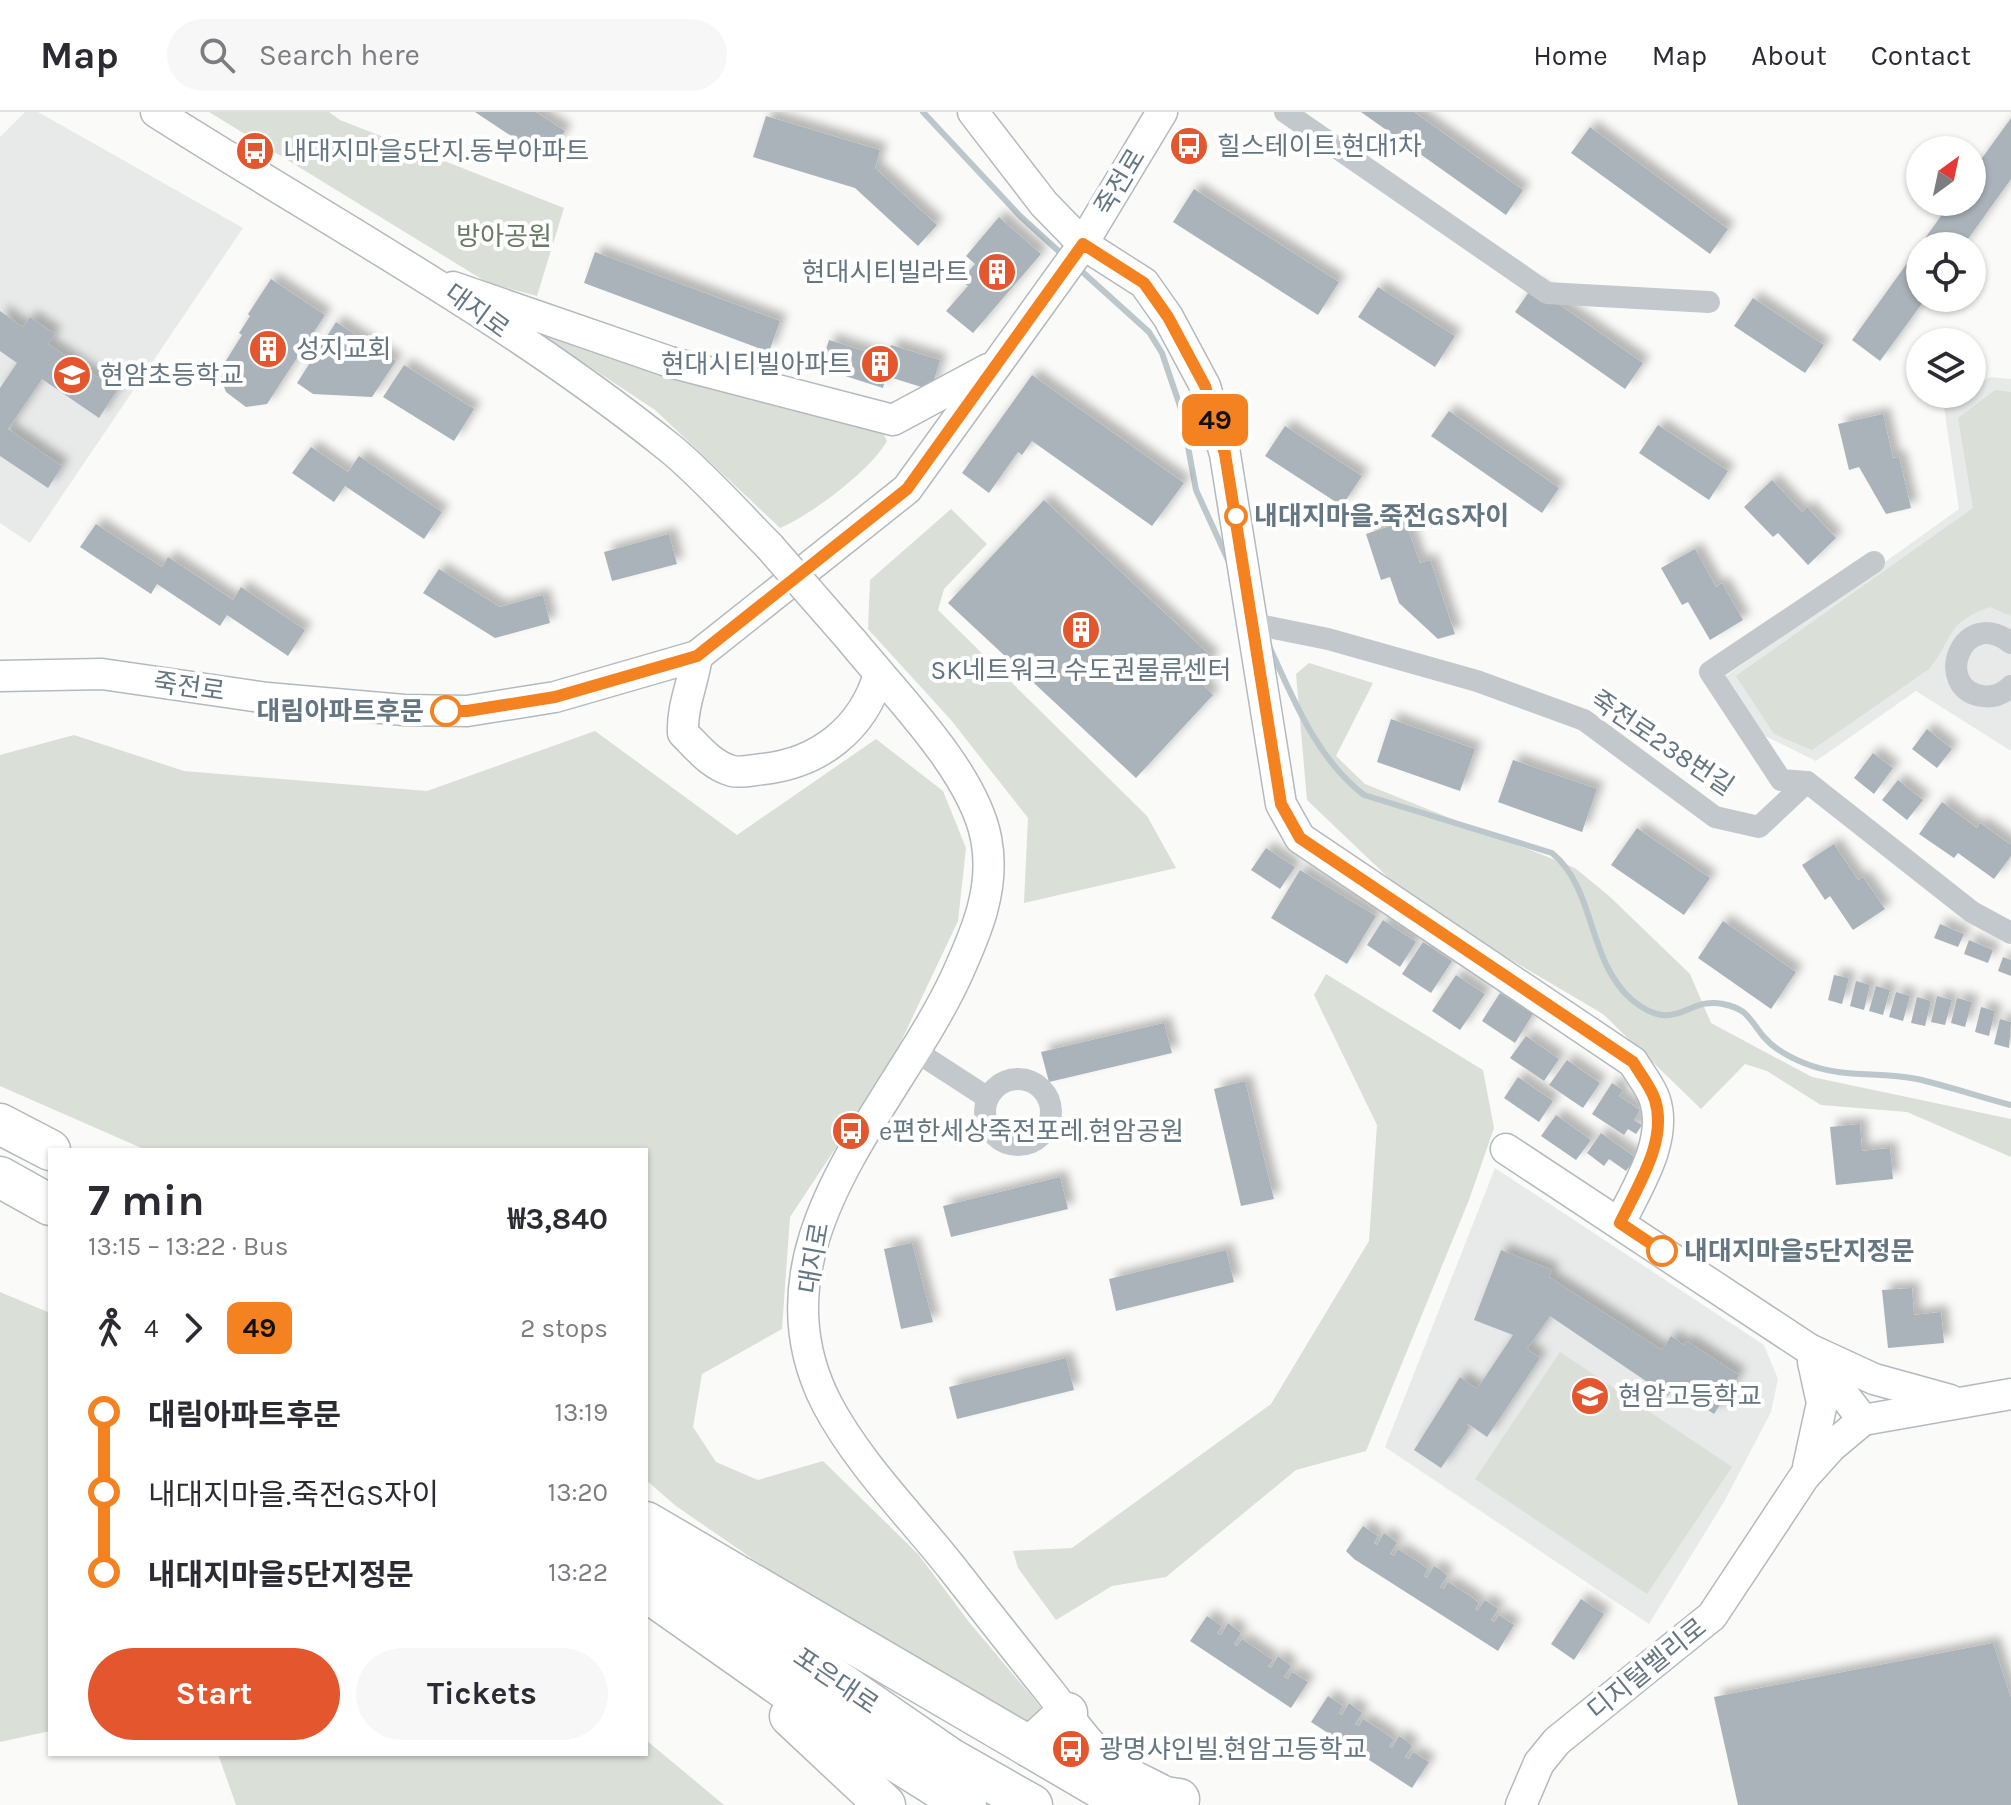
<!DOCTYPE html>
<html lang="en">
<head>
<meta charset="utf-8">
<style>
	body { margin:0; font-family:Karla,"Noto Sans KR",sans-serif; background:#f7f7f7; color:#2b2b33; height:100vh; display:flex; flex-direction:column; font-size:30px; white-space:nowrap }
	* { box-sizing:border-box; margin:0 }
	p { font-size:26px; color:#7c7c81 }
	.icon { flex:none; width:44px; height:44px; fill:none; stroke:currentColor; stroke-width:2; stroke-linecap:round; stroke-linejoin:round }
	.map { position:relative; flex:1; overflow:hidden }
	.side { position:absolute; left:48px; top:1036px; width:600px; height:608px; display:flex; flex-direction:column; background:#fff; border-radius:0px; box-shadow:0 2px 6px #0004 }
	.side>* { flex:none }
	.badge { padding:0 16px; border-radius:12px; font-size:28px; line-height:52px }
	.needle { width:52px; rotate:33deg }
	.buttons { position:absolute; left:1906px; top:24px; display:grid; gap:16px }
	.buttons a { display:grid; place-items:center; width:80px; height:80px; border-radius:50%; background:#fff; box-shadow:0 2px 6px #0004; font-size:40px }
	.map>.badge { position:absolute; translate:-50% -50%; box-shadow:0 0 0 4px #fff }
	.legs { display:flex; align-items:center; gap:12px; height:88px; padding:0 40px; font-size:26px }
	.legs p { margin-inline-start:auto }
	.summary { display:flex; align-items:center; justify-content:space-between; height:136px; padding:0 40px }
	h1 { font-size:44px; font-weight:700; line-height:60px }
	.button { display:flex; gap:16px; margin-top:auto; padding:16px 40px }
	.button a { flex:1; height:92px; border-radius:48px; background:#e4572e; color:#fff; font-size:32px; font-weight:700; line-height:92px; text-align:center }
	.button a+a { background:#f7f7f7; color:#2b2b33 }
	ul { padding:0 40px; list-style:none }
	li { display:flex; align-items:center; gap:28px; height:80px; font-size:30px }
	li i { display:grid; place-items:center; width:12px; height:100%; margin:0 10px; background:currentColor }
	li i::after { content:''; width:20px; height:20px; margin:-10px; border:6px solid; border-radius:50%; background:#fff }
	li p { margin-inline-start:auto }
	li:first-child i { background:linear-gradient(#0000 50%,currentColor 0) }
	li:last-child i { background:linear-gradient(currentColor 50%,#0000 0) }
	header { display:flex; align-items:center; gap:48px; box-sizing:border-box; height:112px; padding:0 40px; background:#fff; border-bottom:2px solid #e1e1e2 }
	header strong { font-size:38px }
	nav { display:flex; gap:44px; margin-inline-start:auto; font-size:28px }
	.search { width:560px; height:72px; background:#f7f7f7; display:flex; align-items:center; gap:20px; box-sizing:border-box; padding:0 28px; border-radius:44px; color:#7c7c81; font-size:30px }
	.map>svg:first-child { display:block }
</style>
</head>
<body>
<header>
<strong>Map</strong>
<div class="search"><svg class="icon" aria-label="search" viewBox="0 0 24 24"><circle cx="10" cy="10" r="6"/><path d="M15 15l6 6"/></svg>Search here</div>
<nav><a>Home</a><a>Map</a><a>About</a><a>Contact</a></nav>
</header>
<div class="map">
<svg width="2011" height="1693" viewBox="0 0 2011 1693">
	<defs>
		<filter id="shadow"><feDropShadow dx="7" dy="-7" stdDeviation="4" flood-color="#0004"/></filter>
	</defs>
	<rect width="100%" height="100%" fill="#fafaf8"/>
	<!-- built -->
	<g fill="#e8e9e9">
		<path d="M25 0H38L243 116 30 431 0 411V25Z"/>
		<path d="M1990 265 2011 267V639L1916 579 1816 649 1759 621 1723 566 1959 397 1944 295 1964 282H1972V277Z"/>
		<path d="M1495 1056 1764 1233 1778 1267 1771 1300 1724 1390 1649 1512 1385 1335Z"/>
	</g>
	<!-- green -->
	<g fill="#dadfd7">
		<path d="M209 0H329L340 8 564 96 537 184 488 171Z"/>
		<path d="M507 208 883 321 887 329C871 358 811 403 780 416L655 298 584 251Z"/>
		<path d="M1995 278 2011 280V504L1990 495C1944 511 1955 526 1929 557L1812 638 1774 622 1736 564 1973 396 1958 306Z"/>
		<path d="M951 397 987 432 944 477 938 498 1147 704 1176 756 1024 791 1028 706 951 608 868 517 870 468Z"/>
		<path d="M1309 551 1373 571 1336 644 1365 672 1575 756 1608 783 1690 862 1711 911 1812 965 2011 1007V1045L1907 1000 1821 993 1767 959 1745 952 1701 997 1603 902 1416 792 1307 688 1296 562Z"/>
		<path d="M595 619 737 723 876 627 943 679 966 736 958 809 888 957 790 1105 782 1217 702 1262 693 1315 716 1350 758 1368 823 1349 918 1442 969 1510 1049 1605 1033 1620 870 1528 676 1394 646 1368V1038H146L0 974V643L74 623 184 659 427 679Z"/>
		<path d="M1326 862 1483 958 1494 1016 1469 1088 1366 1339 1296 1358 1166 1465 1112 1474 1056 1508 1018 1456 1013 1439 1072 1436 1271 1292 1369 1129 1377 1013 1314 883Z"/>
		<path d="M0 1180 50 1201V1619L0 1630Z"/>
		<path d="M1560 1240 1732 1355 1647 1482 1475 1367Z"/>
		<path d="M646 1628 724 1693H236L218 1642H646Z"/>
	</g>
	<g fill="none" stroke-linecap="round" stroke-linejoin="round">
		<!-- stream -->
		<g stroke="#bbc7cb" stroke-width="6">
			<path d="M923 0 1020 104 1065 145"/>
			<path d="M1077 155 1149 220 1162 241 1181 297 1196 378 1228 448"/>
			<path d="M1269 534C1294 588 1316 646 1364 683L1552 741C1596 777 1587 849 1632 888 1676 924 1686 884 1723 892 1748 897 1749 907 1763 924 1773 936 1789 945 1804 951 1843 967 1877 959 1917 967 1948 974 1980 985 2011 993"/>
		</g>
	</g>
	<!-- building -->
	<g fill="#aab3b9" filter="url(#shadow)">
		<path d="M475 0H536L565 19 546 47Z"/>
		<path d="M1361 0H1414L1523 78 1506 103Z"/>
		<path d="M766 4 880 38 875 56 937 113 918 134 855 76 753 45Z"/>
		<path d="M2011 6V67L1963 134H1920V186H1926L1880 249 1852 228 1951 90H1972V60Z"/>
		<path d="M1590 15 1728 117 1710 142 1571 41Z"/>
		<path d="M1194 77 1339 170 1318 203 1173 110Z"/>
		<path d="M999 105 1041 142 973 221 946 199 968 174 961 168 975 152 966 144Z"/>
		<path d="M595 140 780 209 769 240 584 171Z"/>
		<path d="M271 167 325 203 267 292 246 295 226 280 221 267 225 250 242 223 239 221 250 204 248 202Z"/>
		<path d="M1533 174 1643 251 1625 277 1515 200Z"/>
		<path d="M1378 175 1455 224 1435 255 1358 205Z"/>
		<path d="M1753 186 1824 233 1805 261 1734 214Z"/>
		<path d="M0 199 23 215 30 205 55 222 48 232 117 278 99 306 42 267 8 317 62 354 48 376 0 344V276L17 251 0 239Z"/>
		<path d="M336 210 396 249 372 285 313 282 297 271Z"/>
		<path d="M829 228 887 246 891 233 940 248 931 278 886 264 883 276 820 256Z"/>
		<path d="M404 253 474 297 454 329 383 285Z"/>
		<path d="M1032 263 1184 371 1152 414 1032 329 1022 343 1018 340 989 381 962 361Z"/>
		<path d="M1449 299 1559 376 1542 401 1431 324Z"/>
		<path d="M1883 302 1893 346 1899 345 1911 396 1886 402 1859 355 1849 358 1838 312Z"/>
		<path d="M1658 313 1728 359 1709 388 1639 341Z"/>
		<path d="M1285 314 1362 364 1342 394 1265 344Z"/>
		<path d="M311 335 348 360 359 344 442 400 424 427 345 374 334 390 292 361Z"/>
		<path d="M1772 368 1802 400 1807 395 1836 426 1808 453 1778 421 1773 425 1744 395Z"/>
		<path d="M1044 388 1213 546 1203 557 1211 564 1203 573 1213 583 1136 666 948 491Z"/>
		<path d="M1405 409 1420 451 1430 448 1455 522 1438 527 1399 491 1390 465 1381 468 1366 422Z"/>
		<path d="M96 412 162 455 168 445 233 488 241 475 305 518 288 544 227 503 220 514 157 472 151 482 80 435Z"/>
		<path d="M669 422 677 452 612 469 604 440Z"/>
		<path d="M1695 437 1716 475 1722 471 1743 508 1710 528 1688 490 1682 493 1661 456Z"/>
		<path d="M439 457 500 495 543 483 550 511 495 526 423 481Z"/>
		<path d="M1391 607 1475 637 1460 679 1377 650Z"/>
		<path d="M1927 617 1952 637 1937 656 1912 637Z"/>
		<path d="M1873 641 1893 656 1874 682 1854 666Z"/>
		<path d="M1513 648 1597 677 1582 720 1498 690Z"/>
		<path d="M1898 668 1923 688 1907 708 1882 688Z"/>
		<path d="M1942 690 1977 716 1980 711 2011 733V744L1994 767 1958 741 1954 746 1919 722Z"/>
		<path d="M1637 716 1710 766 1684 803 1611 753Z"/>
		<path d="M1834 732 1858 768 1863 765 1885 797 1853 818 1830 784 1825 788 1802 753Z"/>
		<path d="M1266 736 1295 755 1280 777 1251 758Z"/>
		<path d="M1300 758 1376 804 1347 852 1271 806Z"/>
		<path d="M1383 808 1416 830 1400 855 1367 833Z"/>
		<path d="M1723 809 1796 860 1771 897 1698 846Z"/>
		<path d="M1940 812 1964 822 1958 835 1934 826Z"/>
		<path d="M1969 828 1993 838 1988 851 1964 842Z"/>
		<path d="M1423 830 1452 849 1431 881 1402 862Z"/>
		<path d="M2003 845 2011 848V864L1998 859Z"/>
		<path d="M1456 863 1485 882 1460 918 1432 899Z"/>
		<path d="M1834 863 1849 866 1842 892 1828 888Z"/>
		<path d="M1856 869 1870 873 1864 898 1850 894Z"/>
		<path d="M1876 874 1890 878 1883 903 1869 899Z"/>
		<path d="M1896 880 1910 884 1903 909 1889 905Z"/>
		<path d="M1500 881 1533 902 1515 931 1482 909Z"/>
		<path d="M1937 884 1952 888 1945 913 1931 910Z"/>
		<path d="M1917 885 1931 889 1925 914 1911 911Z"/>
		<path d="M1957 886 1972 890 1965 915 1951 911Z"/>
		<path d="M1981 895 1995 899 1989 924 1975 920Z"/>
		<path d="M2000 907 2011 910 2009 936 1994 932Z"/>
		<path d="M1164 911 1172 941 1049 970 1041 940Z"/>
		<path d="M1526 924 1559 947 1544 969 1510 946Z"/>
		<path d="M1567 948 1600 971 1583 996 1549 973Z"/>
		<path d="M1518 965 1553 989 1539 1010 1504 986Z"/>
		<path d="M1245 969 1274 1087 1241 1094 1214 977Z"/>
		<path d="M1612 971 1623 978 1619 984 1640 998 1634 1008 1642 1013 1636 1022 1628 1017 1624 1023 1592 1002Z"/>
		<path d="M1556 1003 1591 1028 1576 1048 1541 1024Z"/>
		<path d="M1860 1012 1862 1039 1890 1036 1893 1067 1836 1073 1830 1015Z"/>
		<path d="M1601 1021 1636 1046 1626 1059 1609 1047 1604 1054 1587 1041Z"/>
		<path d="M1060 1065 1068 1097 951 1125 943 1094Z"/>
		<path d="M912 1131 933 1210 901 1217 884 1137Z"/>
		<path d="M1226 1138 1234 1170 1116 1199 1109 1167Z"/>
		<path d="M1501 1138 1552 1158 1549 1165 1662 1238 1671 1224 1684 1233 1687 1229 1739 1263 1714 1302 1673 1275 1668 1284 1550 1204 1527 1237 1540 1246 1487 1325 1467 1311 1469 1316 1441 1356 1414 1338 1460 1265 1477 1277 1513 1223 1474 1208Z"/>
		<path d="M1912 1176 1914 1203 1941 1200 1944 1231 1888 1236 1882 1178Z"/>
		<path d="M1066 1246 1074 1278 957 1307 949 1275Z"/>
		<path d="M1363 1414 1378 1424 1374 1431 1377 1433 1384 1421 1391 1426 1397 1431 1390 1442 1394 1444 1398 1437 1420 1451 1428 1457 1424 1464 1427 1466 1434 1454 1442 1459 1447 1464 1440 1475 1444 1477 1448 1470 1470 1484 1479 1491 1475 1497 1477 1499 1485 1488 1498 1497 1491 1508 1494 1510 1499 1503 1514 1513 1498 1539 1354 1447 1346 1439Z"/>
		<path d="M1581 1487 1604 1502 1574 1548 1551 1532Z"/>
		<path d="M1207 1504 1222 1514 1217 1521 1221 1523 1228 1511 1241 1521 1234 1532 1237 1534 1242 1527 1273 1548 1268 1554 1271 1556 1278 1544 1291 1554 1284 1565 1288 1567 1292 1560 1308 1570 1291 1596 1190 1529Z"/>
		<path d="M1993 1531 2011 1586V1693H1738L1714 1585Z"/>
		<path d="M1328 1584 1343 1594 1339 1601 1342 1603 1349 1591 1356 1596 1362 1601 1355 1612 1359 1614 1363 1607 1385 1621 1394 1628 1389 1634 1392 1636 1399 1624 1407 1629 1412 1634 1405 1645 1409 1647 1413 1640 1429 1650 1412 1676 1311 1610Z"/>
	</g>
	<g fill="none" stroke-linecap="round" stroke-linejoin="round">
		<defs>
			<g id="secondary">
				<path d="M156 0C329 110 511 208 671 337 706 366 738 403 770 435"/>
				<path d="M973 0 1044 92 1083 132 1144 171 1168 205 1205 274 1225 342 1281 692 1300 726 1633 950C1640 962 1651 975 1655 988 1668 1029 1637 1075 1620 1111"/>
				<path d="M453 175 670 250 893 308 988 257"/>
				<path d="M852 529C895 582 973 659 986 726 996 776 976 821 956 865 894 998 745 1133 827 1292 858 1351 910 1403 952 1456 984 1497 1017 1539 1050 1580 1065 1599 1080 1622 1097 1639 1115 1656 1141 1667 1162 1678"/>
				<path d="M697 544C693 572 682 593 683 621 698 636 711 653 732 659 741 661 753 658 763 657 819 651 863 617 879 562"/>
				<path d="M0 564 102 562 267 586 404 598 467 599 555 585 697 544 907 377 1077 141 1162 0"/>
				<path d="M1506 1037 1809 1237 1863 1308"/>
				<path d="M1811 1238 1874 1267 1950 1288"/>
				<path d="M1808 1355 1822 1291 1813 1250"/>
				<path d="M1521 1693 1539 1651 1557 1629 1712 1504 1804 1365 1832 1334 1863 1308 2011 1282"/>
			</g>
			<g id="highway">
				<path d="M0 1012 50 1038"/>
				<path d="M0 1065 50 1093"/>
				<path d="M646 1410 1100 1676 1179 1687 1176 1693"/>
				<path d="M646 1437 951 1647 1032 1693"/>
				<path d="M646 1479 822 1603 966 1693"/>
				<path d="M790 1604 885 1693"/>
				<path d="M1030 1635 1067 1601"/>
			</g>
		</defs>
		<!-- secondary casing -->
		<use href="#secondary" stroke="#b3babf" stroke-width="33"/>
		<!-- highway casing -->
		<use href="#highway" stroke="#b4b9bd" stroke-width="43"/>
		<!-- street -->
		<g stroke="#c3c8cc" stroke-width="22">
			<path d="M1285 0 1547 181 1709 190"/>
			<path d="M1254 512 1328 527 1477 569 1584 608 1715 705 1759 715 1807 670 1972 800 2011 821"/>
			<path d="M2011 531C1962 493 1932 576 1982 584 1994 586 2003 582 2011 574"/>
			<path d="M1807 670 1781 668 1710 560 1874 450"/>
			<path d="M914 938 988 986"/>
			<circle cx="1018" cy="1000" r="33"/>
		</g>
		<!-- secondary -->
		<use href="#secondary" stroke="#fff" stroke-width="30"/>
		<!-- highway -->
		<use href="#highway" stroke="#fff" stroke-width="40"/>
		<defs>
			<path id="secondary-bridge" d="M770 435 852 529"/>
		</defs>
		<!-- secondary-bridge casing -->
		<use href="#secondary-bridge" stroke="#b3babf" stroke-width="33" stroke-linecap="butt"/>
		<!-- secondary-bridge -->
		<use href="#secondary-bridge" stroke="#fff" stroke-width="30"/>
	</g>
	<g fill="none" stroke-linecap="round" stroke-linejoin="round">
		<defs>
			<path id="line-1" d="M446 599H467L555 585 697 544 907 377 1083 132 1144 171 1168 205 1205 274 1225 342 1281 692 1300 726 1633 950C1640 962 1651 975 1655 988 1668 1029 1637 1075 1620 1111L1662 1139"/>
		</defs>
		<!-- line-1 casing -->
		<use href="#line-1" stroke="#fff" stroke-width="18"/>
		<!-- line-1 -->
		<use href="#line-1" stroke="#f58220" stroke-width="12"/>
	</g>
	<!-- icons -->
	<defs>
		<symbol id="bus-disc" viewBox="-11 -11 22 22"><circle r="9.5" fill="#e4572e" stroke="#fff"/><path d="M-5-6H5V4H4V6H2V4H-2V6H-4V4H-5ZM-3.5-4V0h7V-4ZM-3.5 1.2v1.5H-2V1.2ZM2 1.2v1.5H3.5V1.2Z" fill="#fff"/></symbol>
		<symbol id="building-disc" viewBox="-11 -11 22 22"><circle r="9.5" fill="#e4572e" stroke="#fff"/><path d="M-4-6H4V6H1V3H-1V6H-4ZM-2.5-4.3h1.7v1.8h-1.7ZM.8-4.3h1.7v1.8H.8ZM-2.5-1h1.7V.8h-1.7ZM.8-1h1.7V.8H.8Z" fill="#fff"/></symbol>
		<symbol id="school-disc" viewBox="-11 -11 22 22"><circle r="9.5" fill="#e4572e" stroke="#fff"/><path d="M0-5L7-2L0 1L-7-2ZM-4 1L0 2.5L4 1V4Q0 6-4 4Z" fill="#fff"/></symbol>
	</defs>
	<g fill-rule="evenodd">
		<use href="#bus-disc" x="1167" y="12" width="44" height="44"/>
		<use href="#bus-disc" x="233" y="17" width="44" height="44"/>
		<use href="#building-disc" x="975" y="138" width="44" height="44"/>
		<use href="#building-disc" x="246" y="215" width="44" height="44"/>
		<use href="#building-disc" x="858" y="230" width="44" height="44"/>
		<use href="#school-disc" x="50" y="241" width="44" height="44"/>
		<use href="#building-disc" x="1059" y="496" width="44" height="44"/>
		<use href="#bus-disc" x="829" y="997" width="44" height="44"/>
		<use href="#school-disc" x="1568" y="1262" width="44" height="44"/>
		<use href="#bus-disc" x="1049" y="1615" width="44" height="44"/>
	</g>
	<!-- markers -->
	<g fill="#fff" stroke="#f58220" stroke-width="4">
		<circle cx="1236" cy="404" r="10"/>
		<circle cx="446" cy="599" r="14"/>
		<circle cx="1662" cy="1139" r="14"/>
	</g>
	<g text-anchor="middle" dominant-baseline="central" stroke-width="8" stroke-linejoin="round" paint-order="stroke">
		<!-- poi labels -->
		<g font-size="26" fill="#657683" stroke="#fff" text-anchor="start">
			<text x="1217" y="34">힐스테이트.현대1차</text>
			<text x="283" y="39">내대지마을5단지.동부아파트</text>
			<text x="969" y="160" text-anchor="end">현대시티빌라트</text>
			<text x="296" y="237">성지교회</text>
			<text x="852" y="252" text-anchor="end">현대시티빌아파트</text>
			<text x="100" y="263">현암초등학교</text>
			<text x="1081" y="558" text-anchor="middle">SK네트워크 수도권물류센터</text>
			<text x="879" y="1019">e편한세상죽전포레.현암공원</text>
			<text x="1618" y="1284">현암고등학교</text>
			<text x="1099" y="1637">광명샤인빌.현암고등학교</text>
		</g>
		<!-- street labels -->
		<g font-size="26" fill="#657683" stroke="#fff">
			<text transform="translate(1120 70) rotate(-59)">죽전로</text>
			<text transform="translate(477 199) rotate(36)">대지로</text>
			<text transform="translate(189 575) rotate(8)">죽전로</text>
			<text transform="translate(1662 631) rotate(34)">죽전로238번길</text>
			<text transform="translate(814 1146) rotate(-80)">대지로</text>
			<text transform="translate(1647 1557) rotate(-39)">디지털벨리로</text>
			<text transform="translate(836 1569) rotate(34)">포은대로</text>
		</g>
		<!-- park labels -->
		<g font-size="26" fill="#687a64" stroke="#fff">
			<text x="504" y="124">방아공원</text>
		</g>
		<!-- stop labels -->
		<g font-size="26" font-weight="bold" fill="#657683" stroke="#fff" text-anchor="start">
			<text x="1254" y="404">내대지마을.죽전GS자이</text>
			<text x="424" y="599" text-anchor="end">대림아파트후문</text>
			<text x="1684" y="1139">내대지마을5단지정문</text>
		</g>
	</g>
</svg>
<div class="buttons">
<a><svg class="needle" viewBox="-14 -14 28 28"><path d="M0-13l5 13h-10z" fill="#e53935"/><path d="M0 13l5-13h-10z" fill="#7c7c81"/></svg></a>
<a><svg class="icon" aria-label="locate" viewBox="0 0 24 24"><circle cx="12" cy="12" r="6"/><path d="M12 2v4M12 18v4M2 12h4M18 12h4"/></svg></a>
<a><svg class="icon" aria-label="layers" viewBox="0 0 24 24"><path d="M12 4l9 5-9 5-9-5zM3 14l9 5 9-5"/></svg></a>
</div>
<b class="badge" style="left:1215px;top:308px;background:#f58220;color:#111">49</b>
<section class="side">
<div class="summary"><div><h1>7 min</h1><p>13:15 – 13:22 · Bus</p></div><b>₩3,840</b></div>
<div class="legs"><svg class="icon" aria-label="walk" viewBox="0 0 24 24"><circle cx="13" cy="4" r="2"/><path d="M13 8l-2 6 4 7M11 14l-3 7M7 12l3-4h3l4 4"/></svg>4<svg class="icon" aria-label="forward" viewBox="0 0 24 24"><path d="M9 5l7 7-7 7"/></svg><b class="badge" style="background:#f58220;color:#111">49</b><p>2 stops</p></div>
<ul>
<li><i style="color:#f58220"></i><b>대림아파트후문</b><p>13:19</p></li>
<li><i style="color:#f58220"></i><span>내대지마을.죽전GS자이</span><p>13:20</p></li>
<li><i style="color:#f58220"></i><b>내대지마을5단지정문</b><p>13:22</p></li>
</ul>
<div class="button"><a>Start</a><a>Tickets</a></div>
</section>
</div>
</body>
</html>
